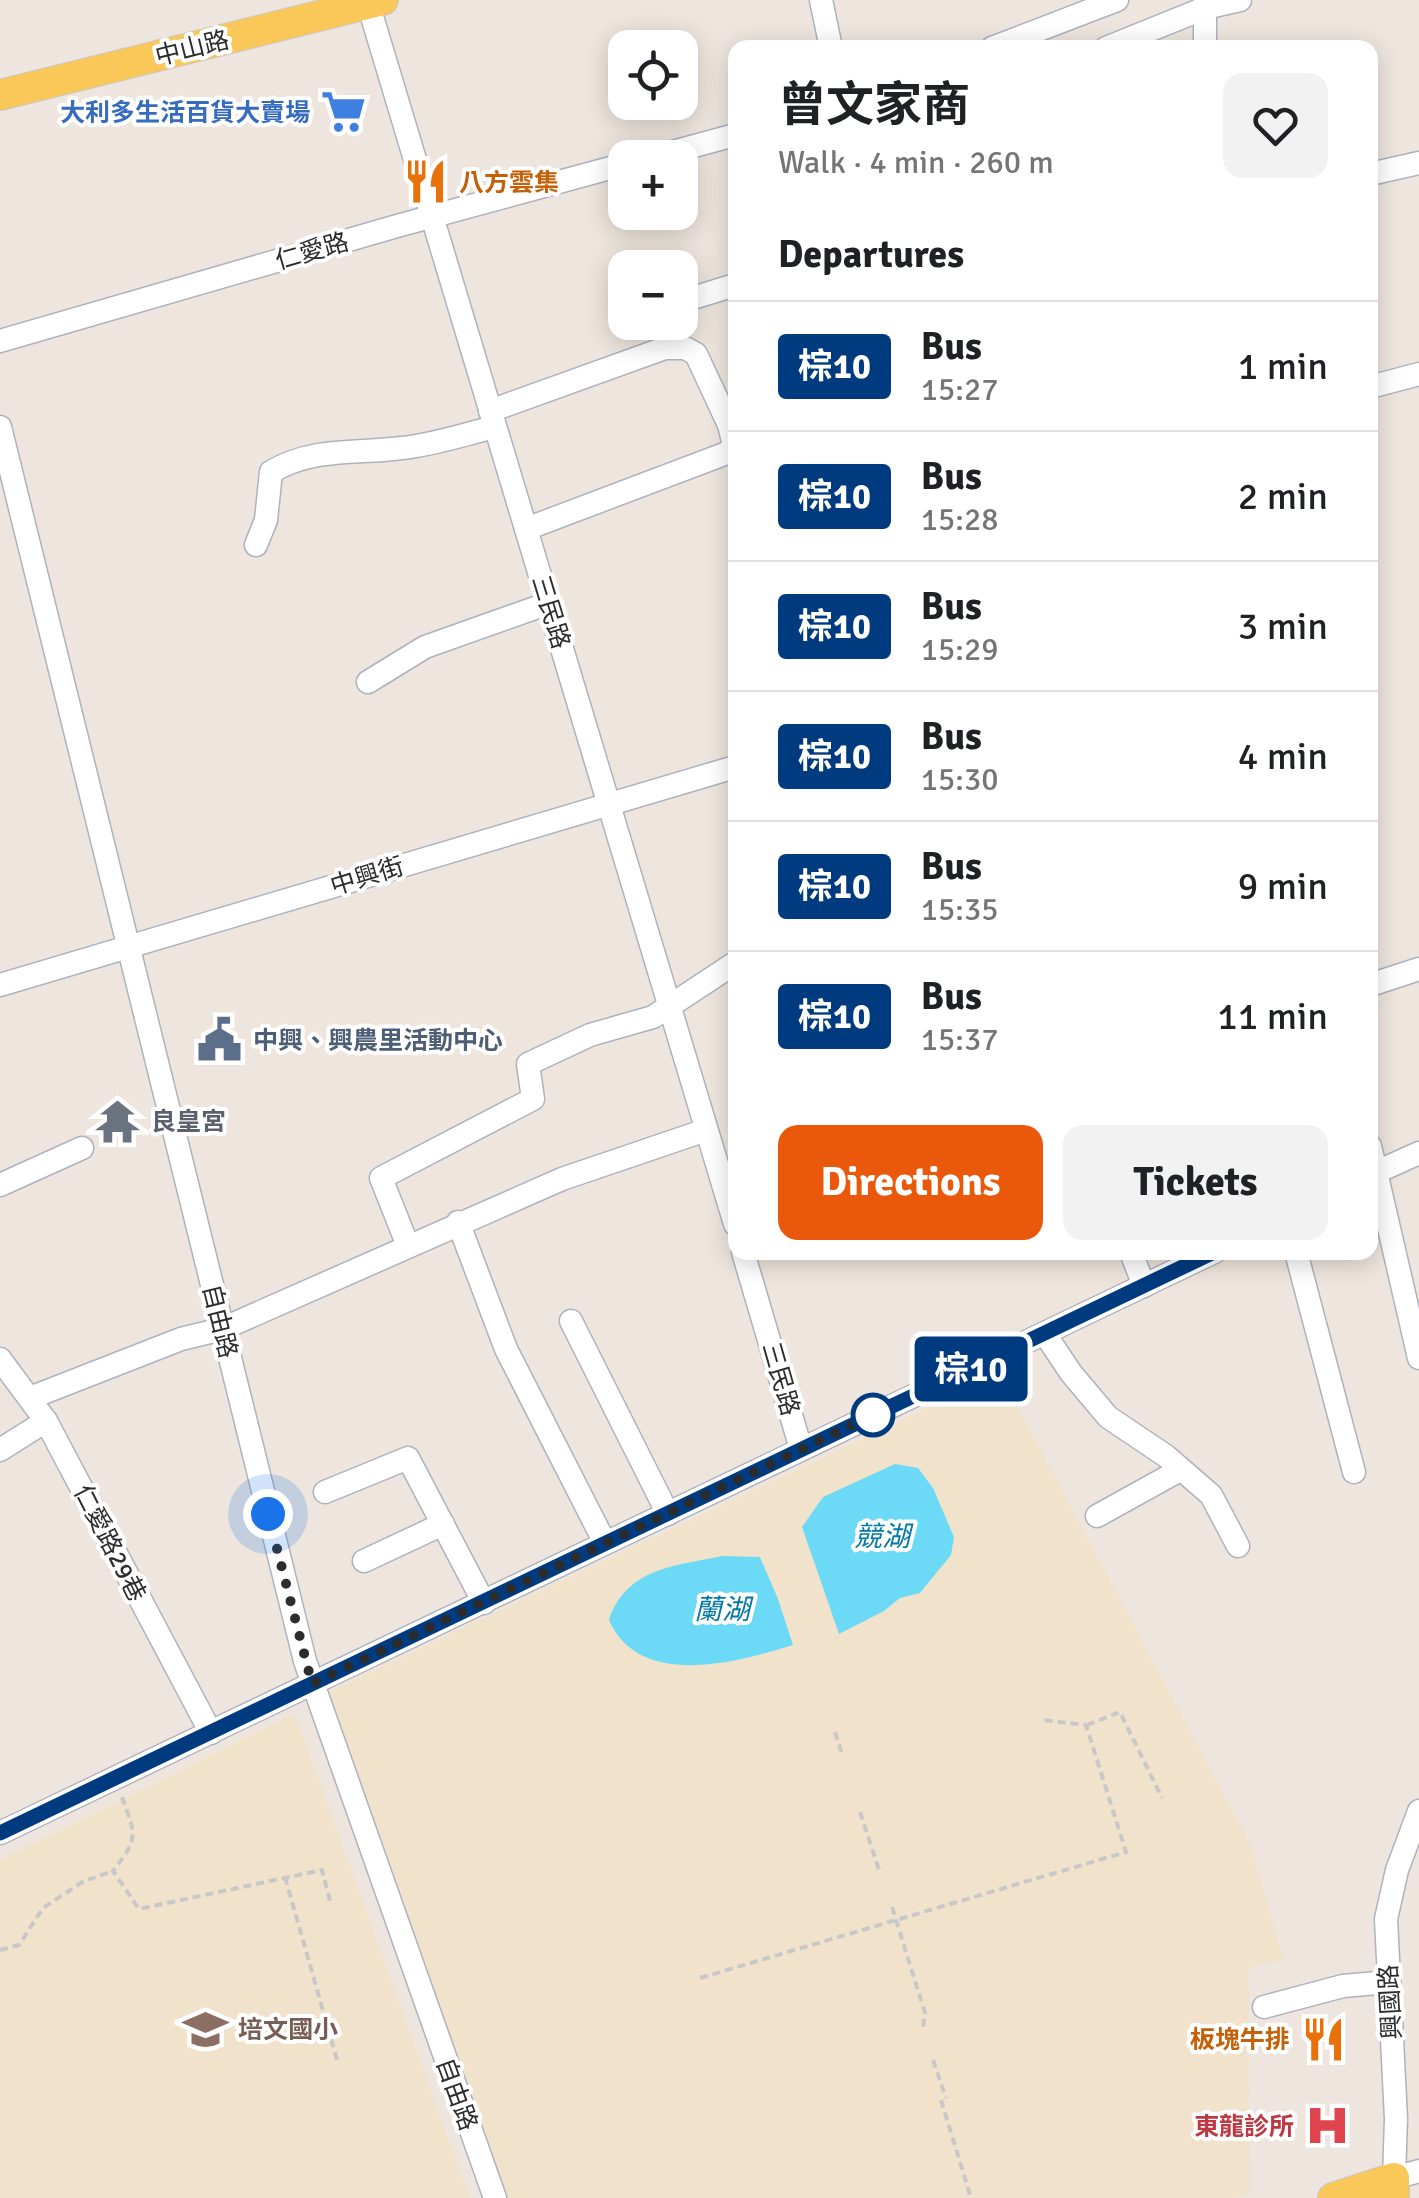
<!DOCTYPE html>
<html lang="en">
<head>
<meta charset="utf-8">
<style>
	body { margin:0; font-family:Signika,"Noto Sans TC",sans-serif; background:#f2f2f2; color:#202124; height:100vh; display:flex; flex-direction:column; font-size:38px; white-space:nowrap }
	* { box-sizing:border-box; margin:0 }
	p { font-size:32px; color:#757577 }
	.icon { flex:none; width:55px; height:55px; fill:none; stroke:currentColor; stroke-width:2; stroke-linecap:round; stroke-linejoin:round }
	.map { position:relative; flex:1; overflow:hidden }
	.panel { position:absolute; left:728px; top:40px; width:650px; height:1220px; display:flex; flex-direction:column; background:#fff; border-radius:20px; box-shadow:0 5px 25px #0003 }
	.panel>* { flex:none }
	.badge { padding:0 20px; border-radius:8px; font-size:35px; line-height:65px }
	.controls { position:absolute; left:608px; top:30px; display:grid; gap:20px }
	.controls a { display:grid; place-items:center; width:90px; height:90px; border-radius:20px; background:#fff; box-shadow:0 5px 25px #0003; font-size:50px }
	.you { position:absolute; width:50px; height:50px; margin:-25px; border:8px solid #fff; border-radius:50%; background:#1a73e8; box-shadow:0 0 0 15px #1a73e833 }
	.map>.badge { position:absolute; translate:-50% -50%; box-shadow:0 0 0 5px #fff }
	h2 { padding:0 50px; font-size:38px; line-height:90px }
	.round { display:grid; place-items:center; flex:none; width:105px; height:105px; border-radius:20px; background:#f2f2f2 }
	.overview { display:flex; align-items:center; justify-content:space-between; height:170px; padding:0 50px }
	h1 { font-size:48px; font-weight:700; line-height:75px }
	.cta { display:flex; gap:20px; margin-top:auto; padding:20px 50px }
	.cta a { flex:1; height:115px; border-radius:20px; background:#ea580c; color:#fff; font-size:40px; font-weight:700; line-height:115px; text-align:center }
	.cta a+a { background:#f2f2f2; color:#202124 }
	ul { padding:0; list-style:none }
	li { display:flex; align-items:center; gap:30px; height:130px; padding:0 50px; border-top:2px solid #e0e0e0 }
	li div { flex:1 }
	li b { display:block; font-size:38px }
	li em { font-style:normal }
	li .badge { min-width:110px; font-weight:700; text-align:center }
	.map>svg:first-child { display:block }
</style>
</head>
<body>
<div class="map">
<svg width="1419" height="2198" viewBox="0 0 1419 2198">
	<rect width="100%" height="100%" fill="#eee6de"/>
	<!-- education -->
	<g fill="#f1e2cc">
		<path d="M1000 1373 1251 1845 1284 1960 1249 1968 1250 2193 1235 2198H503L326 1693Z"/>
		<path d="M295 1713 470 2198H0V1860Z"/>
	</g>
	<!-- water -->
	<g fill="#6cdaf6">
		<path d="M895 1464 918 1468 933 1488 954 1537 951 1555 920 1593 900 1598 884 1611 839 1634 802 1527 823 1497Z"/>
		<path d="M722 1556 760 1557 778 1599 793 1645C736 1663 639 1689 609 1620 626 1568 675 1566 722 1556Z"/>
	</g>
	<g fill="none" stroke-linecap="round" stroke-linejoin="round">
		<defs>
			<g id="minor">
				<path d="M367 0 735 1224"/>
				<path d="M821 0 831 48"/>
				<path d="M992 48 1117 0"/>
				<path d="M1106 48 1205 8 1240 0"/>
				<path d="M1205 48V0"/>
				<path d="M650 158 735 135"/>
				<path d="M1370 174 1419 163"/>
				<path d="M683 301 735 285"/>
				<path d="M0 341 397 226 625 164"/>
				<path d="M1370 387 1419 374"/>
				<path d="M490 411 665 348H685L696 354 729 425 734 445 727 453 526 529"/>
				<path d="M0 427 305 1661 495 2198"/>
				<path d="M256 545 266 520 271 472C312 447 357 454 402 448 433 445 465 434 495 427"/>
				<path d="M368 682 425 647 549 603"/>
				<path d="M0 985 735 767"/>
				<path d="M1370 985 1419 969"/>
				<path d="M1370 1146 1419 1358"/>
				<path d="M1370 1175 1419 1153"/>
				<path d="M0 1185 82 1148"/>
				<path d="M458 1222 506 1349 605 1543"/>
				<path d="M408 1246 381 1178 533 1099 528 1064 590 1035 653 1017 735 963"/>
				<path d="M743 1252 801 1449"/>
				<path d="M1131 1252 1144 1286"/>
				<path d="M1296 1252 1354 1472"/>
				<path d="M571 1321 668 1514"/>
				<path d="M1045 1334 1071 1373 1108 1417 1166 1456 1211 1495 1238 1546"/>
				<path d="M0 1359 46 1421 211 1733"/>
				<path d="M30 1398 181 1339 222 1329 562 1179 706 1130"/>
				<path d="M0 1450 46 1421"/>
				<path d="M325 1492 408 1458 484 1603"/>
				<path d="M1097 1516 1180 1470"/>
				<path d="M364 1561 443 1524"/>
				<path d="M1419 1811 1397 1870 1386 1919 1396 2119 1394 2178 1419 2171"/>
				<path d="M0 1833 1214 1252"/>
				<path d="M1264 2007 1343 1986 1389 1982"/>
			</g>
			<g id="major">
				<path d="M0 95 383 0"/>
				<path d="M1333 2198 1394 2178V2198"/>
			</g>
		</defs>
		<!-- minor casing -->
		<use href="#minor" stroke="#aeb2bc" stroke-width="25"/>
		<!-- major casing -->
		<use href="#major" stroke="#c8c8c8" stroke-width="32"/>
		<!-- path -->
		<g stroke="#c8c8c8" stroke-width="4" stroke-dasharray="8 5" stroke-linecap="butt">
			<path d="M1087 1725 1120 1712 1162 1798"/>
			<path d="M835 1732 842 1754"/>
			<path d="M122 1797C136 1836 139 1837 113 1871L139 1909 322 1870 331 1905"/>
			<path d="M860 1812 879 1870"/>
			<path d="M285 1877 337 2060"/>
			<path d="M892 1907 925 2013 923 2027"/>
			<path d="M0 1950 19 1945 43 1908 84 1881 113 1871"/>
			<path d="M700 1978 1126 1852 1086 1725 1043 1720"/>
			<path d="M933 2060 946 2098"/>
			<path d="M941 2100 971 2198"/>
		</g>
		<!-- minor -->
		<use href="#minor" stroke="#fff" stroke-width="22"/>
		<!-- major -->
		<use href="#major" stroke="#f9c858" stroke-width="30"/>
	</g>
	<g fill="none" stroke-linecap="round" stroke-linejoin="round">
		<defs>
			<path id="line" d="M0 1833 1214 1252"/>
		</defs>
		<!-- line casing -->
		<use href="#line" stroke="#fff" stroke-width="22"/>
		<!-- line -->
		<use href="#line" stroke="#003b80" stroke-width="15"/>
		<!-- walk -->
		<path stroke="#2c2c2c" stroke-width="10" stroke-dasharray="0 18" d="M268 1514 312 1684 873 1415"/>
	</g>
	<!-- icons -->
	<defs>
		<symbol id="supermarket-bare" viewBox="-9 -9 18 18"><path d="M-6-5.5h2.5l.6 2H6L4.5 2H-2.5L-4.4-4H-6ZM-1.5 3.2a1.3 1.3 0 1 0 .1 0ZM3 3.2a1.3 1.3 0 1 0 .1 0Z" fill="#3f7fe0" stroke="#fff" stroke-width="2.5" paint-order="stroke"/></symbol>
		<symbol id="restaurant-bare" viewBox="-9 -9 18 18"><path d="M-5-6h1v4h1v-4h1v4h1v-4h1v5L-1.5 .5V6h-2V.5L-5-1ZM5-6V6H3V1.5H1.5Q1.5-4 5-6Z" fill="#e8710a" stroke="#fff" stroke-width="2.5" paint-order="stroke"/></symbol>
		<symbol id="civic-bare" viewBox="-9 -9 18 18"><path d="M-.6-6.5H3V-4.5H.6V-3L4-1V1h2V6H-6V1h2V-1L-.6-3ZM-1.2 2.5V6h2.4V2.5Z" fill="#5c6f8a" stroke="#fff" stroke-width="2.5" paint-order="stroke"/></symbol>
		<symbol id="temple-bare" viewBox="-9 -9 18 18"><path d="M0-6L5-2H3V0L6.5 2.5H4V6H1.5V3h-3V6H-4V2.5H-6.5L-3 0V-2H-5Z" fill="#6b7280" stroke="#fff" stroke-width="2.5" paint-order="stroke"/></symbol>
		<symbol id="school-bare" viewBox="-9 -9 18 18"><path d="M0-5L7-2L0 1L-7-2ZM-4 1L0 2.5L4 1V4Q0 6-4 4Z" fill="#8d6e63" stroke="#fff" stroke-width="2.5" paint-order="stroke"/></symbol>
		<symbol id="hospital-bare" viewBox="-9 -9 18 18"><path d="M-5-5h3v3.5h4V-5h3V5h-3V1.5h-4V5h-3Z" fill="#e0444e" stroke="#fff" stroke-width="2.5" paint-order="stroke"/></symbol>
	</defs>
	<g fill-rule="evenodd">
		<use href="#supermarket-bare" x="312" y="80" width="63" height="63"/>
		<use href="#restaurant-bare" x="394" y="150" width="63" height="63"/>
		<use href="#civic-bare" x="188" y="1008" width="63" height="63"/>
		<use href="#temple-bare" x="86" y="1090" width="63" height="63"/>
		<use href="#school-bare" x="174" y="1998" width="63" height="63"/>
		<use href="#restaurant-bare" x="1292" y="2008" width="63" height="63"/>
		<use href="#hospital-bare" x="1296" y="2094" width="63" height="63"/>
	</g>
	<!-- markers -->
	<circle fill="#fff" stroke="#003b80" stroke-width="5" cx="873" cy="1415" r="20"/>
	<g text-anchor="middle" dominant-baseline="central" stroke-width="8" stroke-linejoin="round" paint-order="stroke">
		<!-- street labels -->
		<g font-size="25" fill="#2c2c2c" stroke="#fff">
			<text transform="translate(192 48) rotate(-14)">中山路</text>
			<text transform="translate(312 251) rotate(-16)">仁愛路</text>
			<text transform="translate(551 612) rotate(73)">三民路</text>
			<text transform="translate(367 876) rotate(-17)">中興街</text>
			<text transform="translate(220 1321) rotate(76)">自由路</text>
			<text transform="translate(781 1379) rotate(74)">三民路</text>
			<text transform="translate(110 1543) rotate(63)">仁愛路29巷</text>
			<text transform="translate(1390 2002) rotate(-93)">興國路</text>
			<text transform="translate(457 2094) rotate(70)">自由路</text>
		</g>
		<!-- shop labels -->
		<g font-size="25" font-weight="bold" fill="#366cbe" stroke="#fff" text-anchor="end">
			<text x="310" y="112">大利多生活百貨大賣場</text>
		</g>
		<!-- food labels -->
		<g font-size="25" font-weight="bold" fill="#c56008" stroke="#fff" text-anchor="start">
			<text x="459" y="182">八方雲集</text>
			<text x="1290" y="2039" text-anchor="end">板塊牛排</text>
		</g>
		<!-- service labels -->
		<g font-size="25" font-weight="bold" fill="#4e5e75" stroke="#fff" text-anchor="start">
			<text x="253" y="1040">中興、興農里活動中心</text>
		</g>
		<!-- worship labels -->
		<g font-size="25" font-weight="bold" fill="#5b616d" stroke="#fff" text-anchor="start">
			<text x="151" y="1121">良皇宮</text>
		</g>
		<!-- education labels -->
		<g font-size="25" font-weight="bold" fill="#785e54" stroke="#fff" text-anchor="start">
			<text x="238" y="2029">培文國小</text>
		</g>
		<!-- health labels -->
		<g font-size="25" font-weight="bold" fill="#be3a42" stroke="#fff" text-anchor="end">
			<text x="1294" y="2126">東龍診所</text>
		</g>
		<!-- water labels -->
		<g font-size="28" font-style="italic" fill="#067aa6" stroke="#fff">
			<text x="882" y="1537">競湖</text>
			<text x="722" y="1610">蘭湖</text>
		</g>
	</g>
</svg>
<div class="controls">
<a><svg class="icon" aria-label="locate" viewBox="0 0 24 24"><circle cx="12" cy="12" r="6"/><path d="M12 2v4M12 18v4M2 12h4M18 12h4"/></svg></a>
<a>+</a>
<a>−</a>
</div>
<div class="you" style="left:268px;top:1514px"></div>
<b class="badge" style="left:971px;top:1369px;background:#003b80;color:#fff">棕10</b>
<section class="panel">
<div class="overview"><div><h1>曾文家商</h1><p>Walk · 4 min · 260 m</p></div><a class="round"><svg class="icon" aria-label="heart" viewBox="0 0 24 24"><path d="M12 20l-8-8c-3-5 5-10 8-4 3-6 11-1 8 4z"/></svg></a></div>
<h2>Departures</h2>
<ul>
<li><span class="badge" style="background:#003b80;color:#fff">棕10</span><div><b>Bus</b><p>15:27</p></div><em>1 min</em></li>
<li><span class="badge" style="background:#003b80;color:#fff">棕10</span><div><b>Bus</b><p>15:28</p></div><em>2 min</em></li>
<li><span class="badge" style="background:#003b80;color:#fff">棕10</span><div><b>Bus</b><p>15:29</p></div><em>3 min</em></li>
<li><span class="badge" style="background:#003b80;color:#fff">棕10</span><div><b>Bus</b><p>15:30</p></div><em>4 min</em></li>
<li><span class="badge" style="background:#003b80;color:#fff">棕10</span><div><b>Bus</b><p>15:35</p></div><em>9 min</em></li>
<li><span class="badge" style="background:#003b80;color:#fff">棕10</span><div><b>Bus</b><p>15:37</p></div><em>11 min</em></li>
</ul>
<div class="cta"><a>Directions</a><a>Tickets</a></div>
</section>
</div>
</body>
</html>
